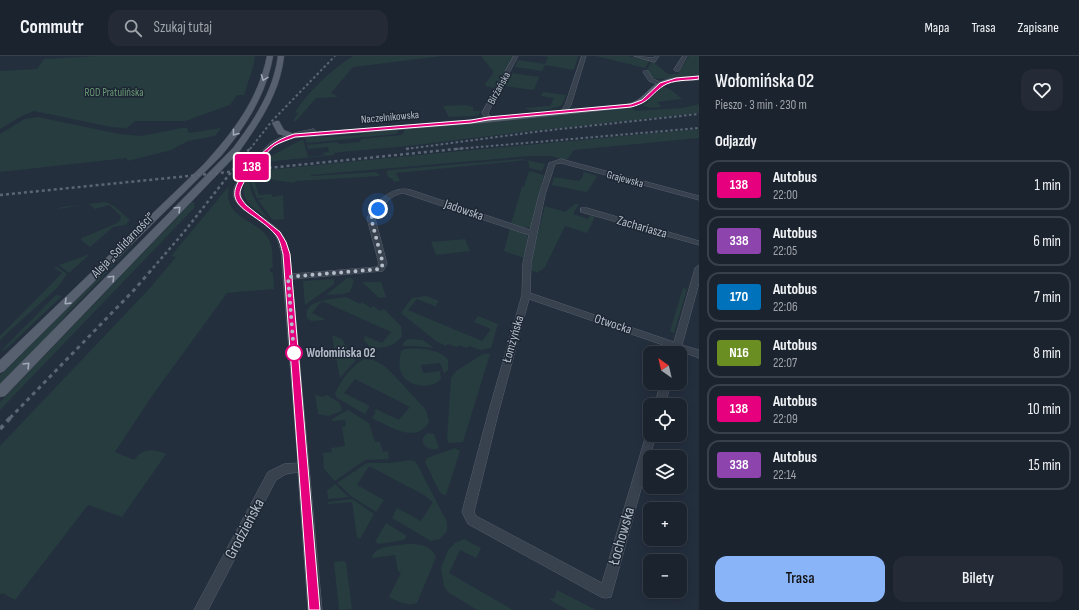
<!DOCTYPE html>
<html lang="pl">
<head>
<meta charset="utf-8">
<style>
	body { margin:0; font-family:"Sofia Sans Condensed",sans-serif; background:#242b36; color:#f1f3f6; height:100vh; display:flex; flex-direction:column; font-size:15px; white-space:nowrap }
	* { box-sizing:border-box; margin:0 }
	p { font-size:13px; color:#a0a4aa }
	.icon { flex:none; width:22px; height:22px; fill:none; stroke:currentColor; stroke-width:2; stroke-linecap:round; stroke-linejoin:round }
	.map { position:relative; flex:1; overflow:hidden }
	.sheet { display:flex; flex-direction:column; background:#1b232e; width:380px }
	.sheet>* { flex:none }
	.badge { padding:0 8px; border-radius:3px; font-size:14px; line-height:26px }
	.needle { width:26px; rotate:326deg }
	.buttons { position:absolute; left:643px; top:290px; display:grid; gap:8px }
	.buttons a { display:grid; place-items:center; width:44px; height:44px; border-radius:8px; background:#1b232e; box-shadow:0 2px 10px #0003,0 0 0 1px #39404a; font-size:20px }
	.you { position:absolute; width:20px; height:20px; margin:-10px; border:3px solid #fff; border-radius:50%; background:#1a73e8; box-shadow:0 0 0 6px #1a73e833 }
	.map>.badge { position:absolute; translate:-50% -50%; box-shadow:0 0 0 2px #fff }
	h2 { padding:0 16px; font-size:15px; line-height:36px }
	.round { display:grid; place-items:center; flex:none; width:42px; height:42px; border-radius:12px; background:#242b36 }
	.summary { display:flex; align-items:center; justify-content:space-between; height:68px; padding:0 16px }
	h1 { font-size:19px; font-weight:600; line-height:30px }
	.button { display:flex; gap:8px; margin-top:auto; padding:8px 16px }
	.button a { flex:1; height:46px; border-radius:12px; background:#8ab4f8; color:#111; font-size:16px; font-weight:600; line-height:46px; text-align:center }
	.button a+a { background:#242b36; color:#f1f3f6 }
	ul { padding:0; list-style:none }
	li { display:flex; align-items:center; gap:12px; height:50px; margin:0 8px 6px; padding:0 8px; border:2px solid #39404a; border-radius:12px }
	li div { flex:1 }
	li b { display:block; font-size:15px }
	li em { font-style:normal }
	li .badge { min-width:44px; font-weight:700; text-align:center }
	header { display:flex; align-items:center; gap:24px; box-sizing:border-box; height:56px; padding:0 20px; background:#1b232e; border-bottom:1px solid #39404a }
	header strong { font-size:19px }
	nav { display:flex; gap:22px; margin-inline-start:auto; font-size:14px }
	.search { width:280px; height:36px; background:#242b36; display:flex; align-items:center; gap:10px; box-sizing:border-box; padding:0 14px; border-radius:12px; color:#a0a4aa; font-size:15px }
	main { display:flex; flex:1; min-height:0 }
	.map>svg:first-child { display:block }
</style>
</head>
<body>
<header>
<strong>Commutr</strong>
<div class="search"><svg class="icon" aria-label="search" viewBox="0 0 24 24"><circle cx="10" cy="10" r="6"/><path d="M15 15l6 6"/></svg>Szukaj tutaj</div>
<nav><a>Mapa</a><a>Trasa</a><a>Zapisane</a></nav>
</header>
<main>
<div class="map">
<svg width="699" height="554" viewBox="0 0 699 554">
	<rect width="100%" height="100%" fill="#242f3e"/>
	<!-- green -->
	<g fill="#263c3f">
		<path d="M98 0H255L253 11 244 39H237L230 49 185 65H135L127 72 111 71 34 55 20 61 0 73V15L37 13 44 3Z"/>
		<path d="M353 0H442L353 11 331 37 338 41 316 42 296 65H293L298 57 295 56C309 35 331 14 353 0Z"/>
		<path d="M481 0H513L497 29 493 32 486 30 485 28 493 18V15Z"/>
		<path d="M540 0H578L574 14 545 9 542 15 515 11 518 4 545 8 548 1Z"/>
		<path d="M596 0H628L650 4 645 12Z"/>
		<path d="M689 0H699V19L663 23 652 22 646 15 652 5 668 18H678Z"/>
		<path d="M512 17 539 21 534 34 505 30Z"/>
		<path d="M662 31 670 33 682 43 657 46 662 51 650 52 642 49 647 47Z"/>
		<path d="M543 36 566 39 562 49C555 53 531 57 524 52L550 50 554 42 541 40Z"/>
		<path d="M699 48V57L514 77 408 90 341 96 334 97V99L265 106 271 100 303 83 308 101 324 99 323 97 329 96 328 91 308 93 307 89 337 86 339 88 360 86 361 83 401 79 404 77V73L584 56 585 57 616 54V53L631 51 636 55 682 52Z"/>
		<path d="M466 49 473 51V55H481L478 59 474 60 449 61 443 50Z"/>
		<path d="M38 61 119 78 141 80 182 72H187L189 77 221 72 215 80 188 85 171 94 127 105V102L0 116V78L25 63Z"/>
		<path d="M396 73 399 76 395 78 308 87 306 86 305 82 360 79V78Z"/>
		<path d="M699 73V82L574 94 566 105 552 100H529L311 119V120L376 116 380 120 296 125 293 127 268 123 254 124 259 139 272 138V141L283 139 284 163 274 164 271 162 258 144 265 142H257L251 127 256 116 266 122 258 115 418 99Z"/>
		<path d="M522 103 545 108 542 115 529 112V108L527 104 396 117 400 125 394 126 392 122H389L386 116 389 114Z"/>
		<path d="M529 115 544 119 531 171 522 172 511 168 522 131H524Z"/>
		<path d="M252 116C244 134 259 149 268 163 249 149 233 139 252 116Z"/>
		<path d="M584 116 597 120 587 136 552 129 554 121 579 125 582 122Z"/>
		<path d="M229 130C222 167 264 162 271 189 273 195 272 204 273 211L270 213V216L273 217 274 233 227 237 152 340 115 396 134 404C144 391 153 393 166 398L122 461 88 449 15 544 2 537 0 539V390L149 233 176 201 171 200Z"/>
		<path d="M193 145 195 151 0 354V346Z"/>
		<path d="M106 146 114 150 130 164 125 169 113 171 90 191 81 184 82 182 117 167 120 164 121 160 109 149 95 153 90 149 87 148 59 153 61 151Z"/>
		<path d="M575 148H579L573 158 588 163 590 159 595 161 587 177 565 170 544 213 542 212V215L539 214 538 217 531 214 532 200 545 150 565 156Z"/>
		<path d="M510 172 523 176 528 181 524 202 504 195Z"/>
		<path d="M142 180 68 257 45 283 0 328V319Z"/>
		<path d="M465 183 470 195 436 199 431 186Z"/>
		<path d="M87 199H89L69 217 59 209Z"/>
		<path d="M57 211 67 218 57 232 4 280 0 285V280L62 217 54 212Z"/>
		<path d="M347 222H351L354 225 350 236 344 238 326 239Z"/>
		<path d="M334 223V228L305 249 303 225Z"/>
		<path d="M362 226H381L386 241 379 242Z"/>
		<path d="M683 232 687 233 674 277 670 275Z"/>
		<path d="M56 239 62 240 7 292 0 296Z"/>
		<path d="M427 240 439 245 436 249 437 251 417 243 408 254 482 285 491 273 474 266 478 260 498 268 491 292 480 294 469 290 467 292 459 289 457 291 448 288 446 290 436 285 401 257 412 242Z"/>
		<path d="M346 241 360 248 362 246 371 252 373 250 380 255 384 253 401 270 402 280C394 291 383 293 370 291L364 284 365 280 382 287 391 276 322 245 312 257 325 263 324 264 311 265 307 262C302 243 334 243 346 241Z"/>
		<path d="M332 279 342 283 355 305 340 322Z"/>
		<path d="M408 283 423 284 434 292 415 290H402L404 286Z"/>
		<path d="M405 293C419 292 438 292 448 304V314L444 317 440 307 421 309 423 317 440 315 441 323C432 334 406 331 401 316 398 309 400 302 401 295Z"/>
		<path d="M483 298H490L463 386 449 387 447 384 451 322 456 315Z"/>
		<path d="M365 303 373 304 383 309 390 315 426 354 429 366C415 389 390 370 372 362L376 356 374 355 376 353 399 364 410 351 355 323 344 337 370 350 365 358 337 342 335 338C340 325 353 308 365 303Z"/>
		<path d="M315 338 322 341 327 339 340 347 342 355 328 360 318 358Z"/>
		<path d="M348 354 369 367 375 386H380L383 396 388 395 389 403 365 404 335 425 324 413 323 397 332 396 331 392 345 390 342 371 346 370 345 364 332 365V363Z"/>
		<path d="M428 377 434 378 439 392C428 397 415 385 428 377Z"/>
		<path d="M455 392 460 395 446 439H444L440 437 425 406 427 402Z"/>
		<path d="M411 404 416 406 447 466V475L440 483 431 485 392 462 397 452 421 465 433 446 424 439 369 410 357 429 384 444 376 456 351 440 337 427 367 407H390Z"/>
		<path d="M335 428 349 441 328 443 327 435Z"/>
		<path d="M352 443 374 458 360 483 357 481 352 446 328 448V446Z"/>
		<path d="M386 467 407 480 404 484 379 488 375 486Z"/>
		<path d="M464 483 481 492 476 502 460 494 449 517 513 554H477L448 536 444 530 441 512 448 494 455 487Z"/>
		<path d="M407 488C419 488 431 489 436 501L417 547C408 551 397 545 389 541L401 517 398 515 395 499 372 502C374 489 396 490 407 488Z"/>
		<path d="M344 505 346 507 352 553 339 554 334 506Z"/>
		<path d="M557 534 596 554H568L550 544 551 542 554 543Z"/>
	</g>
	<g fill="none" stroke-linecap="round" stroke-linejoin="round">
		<defs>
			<g id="minor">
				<path d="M514 0H518L488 57 491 63 486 64 482 57Z"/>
				<path d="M582 0H586L571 49 566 57H562L561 56 565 49Z"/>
				<path d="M634 0 653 2 655 0H659L655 6Z"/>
				<path d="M683 0H687L679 15H675L674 14Z"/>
				<path d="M644 15H648L653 23 665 28 662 30 649 25 643 16Z"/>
				<path d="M313 73 316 75 315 76 289 83 274 90 244 125C228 150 270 161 281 177 290 189 290 203 292 218L377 211 379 208 367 162C376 146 391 129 411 134L530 174 539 139 549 107 561 103 699 140V144L561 107 555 108 545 139 531 207 530 237 674 286 695 212 699 209V227L682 289 699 294V302L680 295V297H670L672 292 529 243 498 358 474 456 476 460 602 527 646 379 647 376 650 375V379H656L611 541 606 542 601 541 468 468 462 456 488 358 522 239 523 207 529 179 403 137C390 139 381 151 375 162L387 208 383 215 292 223 322 554H308L298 416 286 418 276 424 208 554H194L268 416 284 408 298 407 281 195C279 188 277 180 272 175 248 151 211 148 251 109 258 103 262 94 269 88 281 79 299 76 313 73Z"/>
				<path d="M581 152H587L699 185V189L581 156Z"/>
				<path d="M661 327H671L665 349H655Z"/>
			</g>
			<g id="major">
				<path d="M267 0H273C266 39 246 70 221 100L4 315 0 317V304L204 108C233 76 258 44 267 0Z"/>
				<path d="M278 0H284C280 37 260 66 239 96L5 340 0 341V328L233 92C254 64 273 36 278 0Z"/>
				<path d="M699 20V24C688 25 674 24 664 29 647 38 651 47 627 52L480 67 293 82 278 78 272 67 276 65H279L284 74 294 78 480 63 627 48C642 45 646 34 658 27 670 20 686 21 699 20Z"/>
			</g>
		</defs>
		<!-- minor casing -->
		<use href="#minor" stroke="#565f6c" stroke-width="1"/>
		<!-- major casing -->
		<use href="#major" stroke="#414a57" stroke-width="1"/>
		<!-- minor -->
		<use href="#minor" fill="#38414e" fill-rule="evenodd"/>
		<!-- major -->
		<use href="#major" fill="#56606e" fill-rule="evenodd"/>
		<!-- rail-far3 -->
		<g stroke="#5a6575" stroke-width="2" stroke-dasharray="2.5 2.5" stroke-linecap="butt">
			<path d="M250 93 272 65 335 0"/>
			<path d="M406 93 542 75 699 58"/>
			<path d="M456 93 699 72"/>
		</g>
		<!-- rail-far2 -->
		<g stroke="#5a6575" stroke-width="2.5" stroke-dasharray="3 3" stroke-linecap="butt">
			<path d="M406 93 411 92"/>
			<path d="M0 139 466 92"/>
			<path d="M153 212 184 176 250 92"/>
		</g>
		<!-- rail-far1 -->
		<path stroke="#5a6575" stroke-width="3" stroke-dasharray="4 4" stroke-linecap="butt" d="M10 362 134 234 154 211"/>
		<!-- rail -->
		<path stroke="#5a6575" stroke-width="4" stroke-dasharray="5 5" stroke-linecap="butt" d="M0 373 11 361"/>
	</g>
	<!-- one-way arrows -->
	<defs><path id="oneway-chevron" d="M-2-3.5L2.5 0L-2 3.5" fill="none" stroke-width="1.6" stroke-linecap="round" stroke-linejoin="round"/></defs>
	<g stroke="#a1aab7">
		<use href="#oneway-chevron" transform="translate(264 22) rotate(111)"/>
		<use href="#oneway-chevron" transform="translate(235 77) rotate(127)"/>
		<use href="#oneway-chevron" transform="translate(178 153) rotate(-46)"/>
		<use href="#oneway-chevron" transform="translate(112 222) rotate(-46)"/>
		<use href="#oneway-chevron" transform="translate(67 246) rotate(136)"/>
		<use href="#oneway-chevron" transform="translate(27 309) rotate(-45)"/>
	</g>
	<!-- line -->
	<path fill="#e6007e" stroke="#fff" d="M699 20V23C689 25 673 23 663 30 649 40 650 46 631 51L488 64 471 67 295 81C288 84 280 86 274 90 266 96 239 127 240 138 240 142 243 145 246 149L280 176 286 186 290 198 320 554H309L283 198C281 191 280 183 275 178 252 152 213 151 250 110 265 94 272 85 294 78L471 64 488 61 631 48 642 44 660 27 676 22Z"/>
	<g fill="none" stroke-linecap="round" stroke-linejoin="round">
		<!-- walk -->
		<path stroke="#b4bcc9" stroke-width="4" stroke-dasharray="0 7.2" d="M294 297 288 221 380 213 383 208 371 162 378 153"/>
	</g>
	<!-- markers -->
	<circle fill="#fff" stroke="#e6007e" stroke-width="2" cx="294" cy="297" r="8"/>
	<g text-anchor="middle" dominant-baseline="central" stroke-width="3" stroke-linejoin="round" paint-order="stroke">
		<!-- far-street labels -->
		<g font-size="11" fill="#b4bcc9" stroke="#1d2633">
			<text transform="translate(499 32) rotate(-61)">Birżańska</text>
			<text transform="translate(390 61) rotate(-5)">Naczelnikowska</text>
			<text transform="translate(625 123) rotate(15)">Grajewska</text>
		</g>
		<!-- far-park labels -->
		<g font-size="11" fill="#6b9a76" stroke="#1d2633">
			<text x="114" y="36">ROD Pratulińska</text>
		</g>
		<!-- street labels -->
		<g font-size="13" fill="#b4bcc9" stroke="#1d2633">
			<text transform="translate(464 154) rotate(19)">Jadowska</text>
			<text transform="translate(642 171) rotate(16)">Zachariasza</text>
			<text transform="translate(123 189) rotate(-46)">Aleja „Solidarności”</text>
			<text transform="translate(613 268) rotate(18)">Otwocka</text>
			<text transform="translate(513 283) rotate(-74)">Łomżyńska</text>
		</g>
		<!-- stop labels -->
		<g font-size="13" font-weight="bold" fill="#b4bcc9" stroke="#1d2633" text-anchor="start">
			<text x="306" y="297">Wołomińska 02</text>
		</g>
		<!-- near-street labels -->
		<g font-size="16" fill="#b4bcc9" stroke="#1d2633">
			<text transform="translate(245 473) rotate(-62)">Grodzieńska</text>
			<text transform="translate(622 480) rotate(-74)">Łochowska</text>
		</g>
	</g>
</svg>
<div class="buttons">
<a><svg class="needle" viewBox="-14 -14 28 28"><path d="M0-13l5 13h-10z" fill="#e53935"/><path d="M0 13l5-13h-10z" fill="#a0a4aa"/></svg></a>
<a><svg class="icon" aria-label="locate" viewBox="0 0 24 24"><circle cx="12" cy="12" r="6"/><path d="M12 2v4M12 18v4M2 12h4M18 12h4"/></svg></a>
<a><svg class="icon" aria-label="layers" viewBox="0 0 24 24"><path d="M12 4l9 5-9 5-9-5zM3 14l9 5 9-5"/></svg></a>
<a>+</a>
<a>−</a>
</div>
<div class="you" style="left:378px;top:153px"></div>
<b class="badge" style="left:252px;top:111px;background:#e6007e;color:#fff">138</b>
</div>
<section class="sheet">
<div class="summary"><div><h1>Wołomińska 02</h1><p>Pieszo · 3 min · 230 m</p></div><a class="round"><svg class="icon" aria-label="heart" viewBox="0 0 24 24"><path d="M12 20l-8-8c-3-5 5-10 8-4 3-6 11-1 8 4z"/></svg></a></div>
<h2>Odjazdy</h2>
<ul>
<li><span class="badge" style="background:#e6007e;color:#fff">138</span><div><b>Autobus</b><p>22:00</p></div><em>1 min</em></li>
<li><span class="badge" style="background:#8e44ad;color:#fff">338</span><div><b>Autobus</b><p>22:05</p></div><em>6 min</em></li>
<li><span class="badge" style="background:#0072bc;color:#fff">170</span><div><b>Autobus</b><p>22:06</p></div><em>7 min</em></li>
<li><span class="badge" style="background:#6b8e23;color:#fff">N16</span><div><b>Autobus</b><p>22:07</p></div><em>8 min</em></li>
<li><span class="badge" style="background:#e6007e;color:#fff">138</span><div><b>Autobus</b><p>22:09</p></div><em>10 min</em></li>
<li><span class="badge" style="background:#8e44ad;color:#fff">338</span><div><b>Autobus</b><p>22:14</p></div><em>15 min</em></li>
</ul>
<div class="button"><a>Trasa</a><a>Bilety</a></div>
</section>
</main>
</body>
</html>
